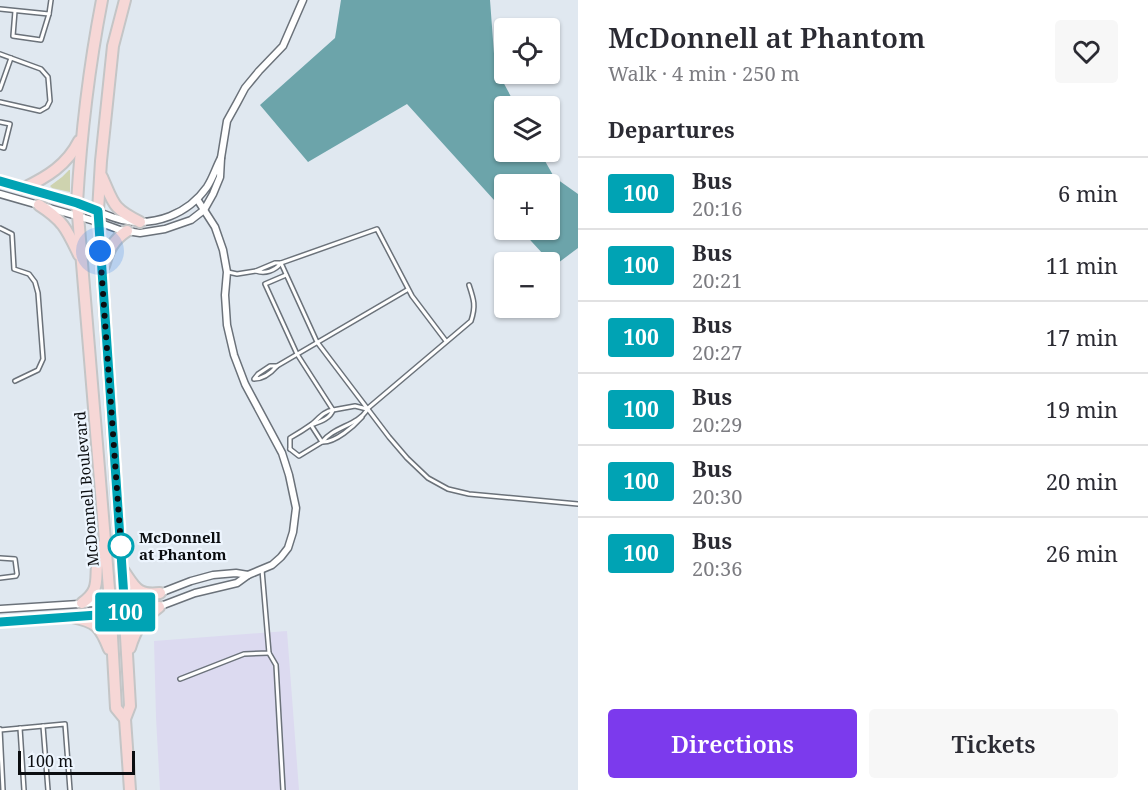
<!DOCTYPE html>
<html lang="en">
<head>
<meta charset="utf-8">
<style>
	body { margin:0; font-family:"Noto Serif",serif; background:#f7f7f7; color:#2b2b33; height:100vh; display:flex; flex-direction:column; font-size:22px; white-space:nowrap }
	* { box-sizing:border-box; margin:0 }
	p { font-size:20px; color:#7c7c81 }
	.icon { flex:none; width:33px; height:33px; fill:none; stroke:currentColor; stroke-width:2; stroke-linecap:round; stroke-linejoin:round }
	.map { position:relative; flex:1; overflow:hidden }
	.sheet { display:flex; flex-direction:column; background:#fff; width:570px }
	.sheet>* { flex:none }
	.badge { padding:0 12px; border-radius:4px; font-size:21px; line-height:39px }
	.buttons { position:absolute; left:494px; top:18px; display:grid; gap:12px }
	.buttons a { display:grid; place-items:center; width:66px; height:66px; border-radius:6px; background:#fff; box-shadow:0 2px 4px #0004; font-size:30px }
	.scale { position:absolute; left:18px; bottom:15px; width:117px; box-sizing:border-box; padding-left:6px; border:3px solid #0b0d10; border-top:0; font-size:16px; line-height:21px; white-space:nowrap; color:#0b0d10; -webkit-text-stroke:4px #edf5fe; paint-order:stroke }
	.you { position:absolute; width:30px; height:30px; margin:-15px; border:4px solid #fff; border-radius:50%; background:#1a73e8; box-shadow:0 0 0 9px #1a73e833 }
	.map>.badge { position:absolute; translate:-50% -50%; box-shadow:0 0 0 3px #fff }
	h2 { padding:0 30px; font-size:22px; line-height:54px }
	.round { display:grid; place-items:center; flex:none; width:63px; height:63px; border-radius:6px; background:#f7f7f7 }
	.headline { display:flex; align-items:center; justify-content:space-between; height:102px; padding:0 30px }
	h1 { font-size:28px; font-weight:600; line-height:45px }
	.action { display:flex; gap:12px; margin-top:auto; padding:12px 30px }
	.action a { flex:1; height:69px; border-radius:6px; background:#7c3aed; color:#fff; font-size:24px; font-weight:600; line-height:69px; text-align:center }
	.action a+a { background:#f7f7f7; color:#2b2b33 }
	ul { padding:0; list-style:none }
	li { display:flex; align-items:center; gap:18px; height:72px; padding:0 30px; border-top:2px solid #e1e1e2 }
	li div { flex:1 }
	li b { display:block; font-size:22px }
	li em { font-style:normal }
	li .badge { min-width:66px; font-weight:700; text-align:center }
	main { display:flex; flex:1; min-height:0 }
	.map>svg:first-child { display:block }
</style>
</head>
<body>
<main>
<div class="map">
<svg width="578" height="790" viewBox="0 0 578 790">
	<rect width="100%" height="100%" fill="#e0e8f0"/>
	<!-- industrial -->
	<path fill="#dcdaf0" d="M287 631 299 790H160L156 718 154 641Z"/>
	<!-- green -->
	<path fill="#ced3af" d="M69 170H70V192L52 188 50 186 62 177Z"/>
	<!-- water -->
	<path fill="#6ca4aa" d="M341 0H490L495 67 516 106H504V152H540L554 177 578 194V248L554 266 521 230H549V184H504V211L407 104 308 162 260 105 335 38Z"/>
	<g fill="none" stroke-linecap="round" stroke-linejoin="round">
		<defs>
			<g id="lane">
				<path d="M0 9 49 14 51 0"/>
				<path d="M15 11 13 36 41 40 49 14"/>
				<path d="M0 54 41 69 48 77 50 101 47 107 40 111 0 102"/>
				<path d="M0 89 11 58"/>
				<path d="M0 122 10 124 4 148 0 147"/>
				<path d="M0 228 12 234 14 269 29 274 35 282 38 293 43 359 38 370 15 381"/>
				<path d="M275 263H281C275 271 265 274 256 271Z"/>
				<path d="M228 272 237 274 256 271"/>
				<path d="M286 275 265 284 297 354 333 410 355 406 367 409 471 321C476 306 474 300 469 285"/>
				<path d="M446 341 412 296 377 229 281 263 317 342 389 437 407 458 428 478 448 489 469 494 578 504"/>
				<path d="M270 366H277C271 373 263 379 254 379L258 374Z"/>
				<path d="M277 366 407 290"/>
				<path d="M333 410C330 419 319 422 311 425L322 442C335 443 354 426 362 417"/>
				<path d="M290 449 299 456 322 442C333 427 358 425 367 410"/>
				<path d="M290 449V438C297 434 305 429 312 424 319 418 324 411 333 410"/>
				<path d="M0 558 15 559 17 574 16 576 0 578"/>
				<path d="M269 653 276 665 283 790"/>
				<path d="M180 679 244 654 269 653 262 570"/>
				<path d="M43 726 48 790"/>
				<path d="M20 728 24 790"/>
				<path d="M0 729 3 790"/>
				<path d="M0 730 65 724 70 790"/>
			</g>
			<g id="street">
				<path d="M221 158 227 121 237 103 245 88 259 71 283 46 303 0"/>
				<path d="M0 181C26 189 53 195 79 204 94 209 108 217 122 220 155 227 188 214 207 187 213 178 216 167 221 158L220 177 213 194 204 210 191 220 165 229 140 233 120 230 98 222 0 194"/>
				<path d="M0 609 142 600 191 581 213 575 236 573 248 575"/>
				<path d="M0 622 145 612 195 593 237 583 248 575 272 565 281 557 288 548 293 532 296 508 289 475 282 453 245 384 234 355 227 325 225 295 227 272 223 250 215 227 197 199"/>
			</g>
			<g id="primary">
				<path d="M102 0C89 67 81 135 77 203L110 601 116 708 125 719"/>
				<path d="M125 0 113 46 101 161 98 211 124 602 130 706 125 719 130 790"/>
				<path d="M102 177C114 204 112 208 140 222"/>
				<path d="M24 188C47 177 67 165 79 141"/>
				<path d="M39 205C64 221 67 230 79 255"/>
				<path d="M104 266C108 251 113 240 127 231"/>
				<path d="M123 570C135 587 137 596 160 593"/>
				<path d="M82 603C102 589 94 578 98 558 99 553 102 548 104 543"/>
				<path d="M72 617C96 622 100 626 109 649"/>
				<path d="M130 648C136 628 142 620 159 607"/>
			</g>
		</defs>
		<!-- lane casing -->
		<use href="#lane" stroke="#6b727a" stroke-width="6"/>
		<!-- street casing -->
		<use href="#street" stroke="#6b727a" stroke-width="9"/>
		<!-- primary casing -->
		<use href="#primary" stroke="#c4c5c6" stroke-width="14"/>
		<!-- lane -->
		<use href="#lane" stroke="#fff" stroke-width="3"/>
		<!-- street -->
		<use href="#street" stroke="#fff" stroke-width="6"/>
		<!-- primary -->
		<use href="#primary" stroke="#f6d7d6" stroke-width="10"/>
	</g>
	<g fill="none" stroke-linecap="round" stroke-linejoin="round">
		<defs>
			<path id="line" d="M0 181 77 203 98 211 125 613 0 622"/>
		</defs>
		<!-- line casing -->
		<use href="#line" stroke="#fff" stroke-width="14"/>
		<!-- line -->
		<use href="#line" stroke="#00a3b4" stroke-width="9"/>
		<!-- walk -->
		<path stroke="#0b0d10" stroke-width="6" stroke-dasharray="0 10.8" d="M100 251 121 546"/>
	</g>
	<!-- markers -->
	<circle fill="#fff" stroke="#00a3b4" stroke-width="3" cx="121" cy="546" r="12"/>
	<g text-anchor="middle" dominant-baseline="central" stroke-width="4.5" stroke-linejoin="round" paint-order="stroke">
		<!-- street labels -->
		<g font-size="15" fill="#0b0d10" stroke="#edf5fe">
			<text transform="translate(86 489) rotate(-95)">McDonnell Boulevard</text>
		</g>
		<!-- stop labels -->
		<g font-size="15" font-weight="bold" fill="#0b0d10" stroke="#edf5fe" text-anchor="start">
			<text x="139" y="537">McDonnell<tspan x="139" dy="17">at Phantom</tspan></text>
		</g>
	</g>
</svg>
<div class="buttons">
<a><svg class="icon" aria-label="locate" viewBox="0 0 24 24"><circle cx="12" cy="12" r="6"/><path d="M12 2v4M12 18v4M2 12h4M18 12h4"/></svg></a>
<a><svg class="icon" aria-label="layers" viewBox="0 0 24 24"><path d="M12 4l9 5-9 5-9-5zM3 14l9 5 9-5"/></svg></a>
<a>+</a>
<a>−</a>
</div>
<div class="scale">100 m</div>
<div class="you" style="left:100px;top:251px"></div>
<b class="badge" style="left:125px;top:612px;background:#00a3b4;color:#fff">100</b>
</div>
<section class="sheet">
<div class="headline"><div><h1>McDonnell at Phantom</h1><p>Walk · 4 min · 250 m</p></div><a class="round"><svg class="icon" aria-label="heart" viewBox="0 0 24 24"><path d="M12 20l-8-8c-3-5 5-10 8-4 3-6 11-1 8 4z"/></svg></a></div>
<h2>Departures</h2>
<ul>
<li><span class="badge" style="background:#00a3b4;color:#fff">100</span><div><b>Bus</b><p>20:16</p></div><em>6 min</em></li>
<li><span class="badge" style="background:#00a3b4;color:#fff">100</span><div><b>Bus</b><p>20:21</p></div><em>11 min</em></li>
<li><span class="badge" style="background:#00a3b4;color:#fff">100</span><div><b>Bus</b><p>20:27</p></div><em>17 min</em></li>
<li><span class="badge" style="background:#00a3b4;color:#fff">100</span><div><b>Bus</b><p>20:29</p></div><em>19 min</em></li>
<li><span class="badge" style="background:#00a3b4;color:#fff">100</span><div><b>Bus</b><p>20:30</p></div><em>20 min</em></li>
<li><span class="badge" style="background:#00a3b4;color:#fff">100</span><div><b>Bus</b><p>20:36</p></div><em>26 min</em></li>
</ul>
<div class="action"><a>Directions</a><a>Tickets</a></div>
</section>
</main>
</body>
</html>
